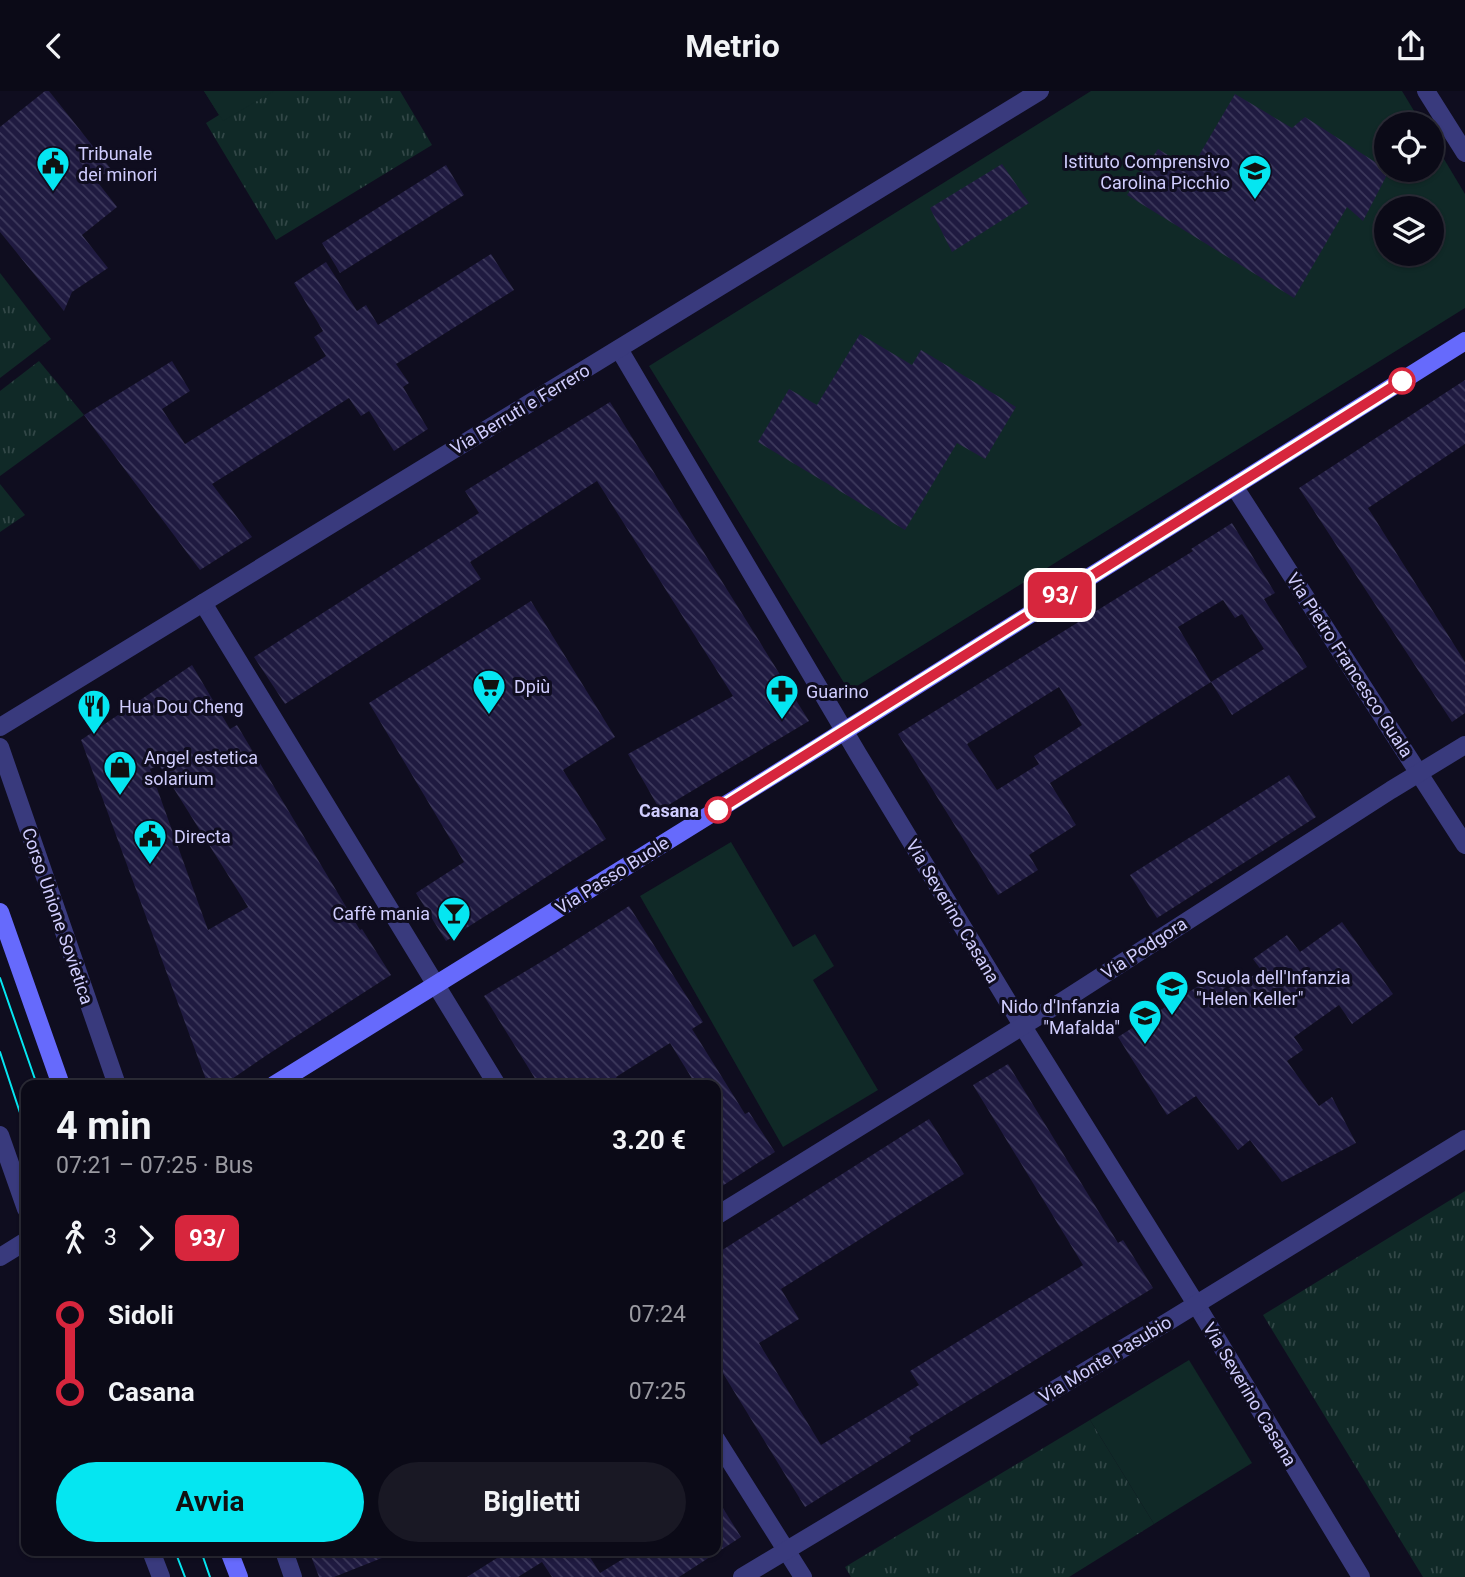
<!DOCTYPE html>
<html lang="it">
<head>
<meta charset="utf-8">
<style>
	body { margin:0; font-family:Roboto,sans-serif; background:#191824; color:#f1f3f6; height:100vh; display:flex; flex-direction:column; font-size:26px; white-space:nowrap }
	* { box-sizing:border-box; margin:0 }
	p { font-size:23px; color:#9a9aa1 }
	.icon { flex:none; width:38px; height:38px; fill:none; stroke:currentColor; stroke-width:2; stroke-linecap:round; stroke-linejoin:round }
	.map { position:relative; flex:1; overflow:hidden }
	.panel { position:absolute; left:21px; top:989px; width:700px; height:476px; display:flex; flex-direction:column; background:#0b0a17; border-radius:14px; box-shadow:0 2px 5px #0004,0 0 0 2px #2b2b36 }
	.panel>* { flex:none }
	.badge { padding:0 14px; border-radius:10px; font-size:24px; line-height:46px }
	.fabs { position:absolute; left:1374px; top:21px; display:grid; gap:14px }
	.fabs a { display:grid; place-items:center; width:70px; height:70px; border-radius:50%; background:#0b0a17; box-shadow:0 2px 5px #0004,0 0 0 2px #2b2b36; font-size:35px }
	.map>.badge { position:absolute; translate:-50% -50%; box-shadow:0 0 0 4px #fff }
	.legs { display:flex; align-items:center; gap:10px; height:77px; padding:0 35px; font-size:23px }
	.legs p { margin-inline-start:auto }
	.summary { display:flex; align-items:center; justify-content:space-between; height:119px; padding:0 35px }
	h1 { font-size:38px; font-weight:700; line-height:52px }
	.primary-button { display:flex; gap:14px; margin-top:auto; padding:14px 35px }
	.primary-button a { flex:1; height:80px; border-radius:42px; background:#05e6f1; color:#111; font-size:28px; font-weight:700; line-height:80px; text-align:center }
	.primary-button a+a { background:#191824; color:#f1f3f6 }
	ul { padding:0 35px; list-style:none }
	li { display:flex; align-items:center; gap:24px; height:77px; font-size:26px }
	li i { display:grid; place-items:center; width:10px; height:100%; margin:0 9px; background:currentColor }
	li i::after { content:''; width:18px; height:18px; margin:-9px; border:5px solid; border-radius:50%; background:#0b0a17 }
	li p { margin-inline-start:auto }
	li:first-child i { background:linear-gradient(#0000 50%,currentColor 0) }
	li:last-child i { background:linear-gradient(currentColor 50%,#0000 0) }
	header { display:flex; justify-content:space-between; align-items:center; height:91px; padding:0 35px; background:#0b0a17; font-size:32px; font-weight:700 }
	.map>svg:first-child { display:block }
</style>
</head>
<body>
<header><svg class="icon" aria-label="back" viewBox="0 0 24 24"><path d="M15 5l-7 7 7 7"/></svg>Metrio<svg class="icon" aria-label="share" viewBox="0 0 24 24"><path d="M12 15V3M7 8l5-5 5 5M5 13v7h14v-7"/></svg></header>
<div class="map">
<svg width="1465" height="1486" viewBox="0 0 1465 1486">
	<defs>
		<pattern id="grass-tufts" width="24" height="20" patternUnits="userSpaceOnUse" patternTransform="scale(1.75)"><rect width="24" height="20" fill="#102927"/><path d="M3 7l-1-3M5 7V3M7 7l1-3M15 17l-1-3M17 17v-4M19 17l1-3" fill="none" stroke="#324747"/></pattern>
		<pattern id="building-back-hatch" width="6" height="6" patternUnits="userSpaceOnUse" patternTransform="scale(1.75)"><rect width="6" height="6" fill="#1f1a40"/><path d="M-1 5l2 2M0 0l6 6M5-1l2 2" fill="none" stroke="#3e3a5d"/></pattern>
	</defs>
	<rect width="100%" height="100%" fill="#0f0d1f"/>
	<!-- grass -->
	<g fill="url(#grass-tufts)">
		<path d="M204 0H400L432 54 276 149 206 32 219 24Z"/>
		<path d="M0 182 51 248 0 287Z"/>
		<path d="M39 270 84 324 0 385V300Z"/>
		<path d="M0 393 25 424 0 441Z"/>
		<path d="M1465 1100V1486H1423L1263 1224Z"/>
		<path d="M1090 1329 1154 1433 1069 1486H851L845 1476Z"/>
	</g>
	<!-- park -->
	<g fill="#102927" fill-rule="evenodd">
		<path d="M204 0H274L223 30Z"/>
		<path d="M1091 0H1402L1422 33H1386V79H1432V48L1465 103V217L849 600 649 275ZM1386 117H1432V163H1386Z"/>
		<path d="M731 751 793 856 815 843 834 875 813 889 878 999 783 1056 640 805Z"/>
		<path d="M1189 1269 1252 1372 1154 1433 1090 1329Z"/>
	</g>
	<!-- building -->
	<g fill="url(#building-back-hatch)" fill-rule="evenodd">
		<path d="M45 0H49L111 78 96 89 117 116 82 144 108 177 72 201 64 220 0 141V36Z"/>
		<path d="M1235 3 1292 37 1305 26 1389 80 1363 130 1347 116 1294 207 1127 104 1158 58 1191 78Z"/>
		<path d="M1002 73 1029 112 952 161 930 117Z"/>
		<path d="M446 74 464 104 340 182 322 152Z"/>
		<path d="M491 163 514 199 396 273 409 292 403 296 428 338 394 360 369 320 361 325 349 307 212 393 252 446 200 479 84 324 172 270 190 300 162 318 185 353 326 265 314 246 323 240 294 192 326 171 357 220 366 214 378 234Z"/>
		<path d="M860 243 912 274 921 259 1016 316 985 368 957 352 905 439 758 351 789 298 817 314Z"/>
		<path d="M1465 289V353L1368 417 1465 571V622L1452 631 1299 397Z"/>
		<path d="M610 311 809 630 660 719 628 663 733 605 597 390 470 471 481 488 285 613 254 566 479 422 465 400Z"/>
		<path d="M1232 432 1275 502 1264 508 1307 576 1232 624 1211 591 1050 692 1076 734 1029 764 1038 779 998 804 898 643 1193 460 1191 458ZM1223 509 1235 527 1242 523 1264 558 1211 591 1178 536ZM1059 596 1082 634 1034 665 1039 673 997 699 967 653Z"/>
		<path d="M531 510 615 646 563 679 606 748 446 850 416 802 464 771 369 612Z"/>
		<path d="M192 574 230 638 237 634 360 839 362 838 391 884 267 964 223 994H208L81 649ZM159 674 248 816 208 839 150 678Z"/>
		<path d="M1289 684 1316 726 1157 827 1130 784Z"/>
		<path d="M629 815 703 931 692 938 745 1023 749 1021 775 1061 716 1099V994H696L670 952 616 986 621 994H539L484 905 556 862Z"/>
		<path d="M1342 831 1393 903 1352 933 1339 914 1294 946 1303 959 1287 970 1319 1015 1332 1006 1356 1052 1282 1091 1250 1049 1238 1059 1196 1005 1167 1024 1118 946 1214 885 1227 898 1262 880 1253 868 1287 844 1300 861Z"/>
		<path d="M1008 973 1118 1152 1123 1149 1153 1197 909 1346 911 1350 805 1416 716 1271V1163L929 1028 964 1083 781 1198 799 1228 759 1252 821 1354 919 1294 910 1280 1083 1174 973 994Z"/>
		<path d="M716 1406 741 1446 679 1486H552L542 1471 518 1486H467L508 1460H586L600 1482 636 1460H716Z"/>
		<path d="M309 1460H397V1461L334 1486H319Z"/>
	</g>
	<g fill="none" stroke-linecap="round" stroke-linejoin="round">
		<!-- street -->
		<g stroke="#393a7d" stroke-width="18">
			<path d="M1426 0 1465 62"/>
			<path d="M619 258 858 663 1022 934 1196 1213 1361 1486"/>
			<path d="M1234 395 1465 754"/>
			<path d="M203 512 497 994"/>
			<path d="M0 636 1040 0"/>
			<path d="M0 656 117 994"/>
			<path d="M0 1044 26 1118"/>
			<path d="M716 1125 1055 915 1391 699 1465 654"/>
			<path d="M0 1166 26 1150"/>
			<path d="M716 1348 803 1486"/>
			<path d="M151 1460 161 1486"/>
			<path d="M284 1460 293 1486"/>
			<path d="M742 1486 1169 1230 1465 1048"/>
		</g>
		<!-- secondary -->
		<g stroke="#666afc" stroke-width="18">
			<path d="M0 821 61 994"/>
			<path d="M274 994 822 654 1465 250"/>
			<path d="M229 1460 239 1486"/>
		</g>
		<!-- tram -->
		<g stroke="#05e6f1" stroke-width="2">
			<path d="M0 887 37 994"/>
			<path d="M0 961 26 1040"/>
			<path d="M175 1460 185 1486"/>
			<path d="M201 1460 210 1486"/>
		</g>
	</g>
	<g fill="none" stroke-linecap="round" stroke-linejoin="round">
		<defs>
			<path id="line-1" d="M718 719 1402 290"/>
		</defs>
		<!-- line-1 casing -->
		<use href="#line-1" stroke="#fff" stroke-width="16"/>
		<!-- line-1 -->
		<use href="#line-1" stroke="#d7263d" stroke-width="10"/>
	</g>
	<!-- icons -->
	<defs>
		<symbol id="civic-pin" viewBox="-11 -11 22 30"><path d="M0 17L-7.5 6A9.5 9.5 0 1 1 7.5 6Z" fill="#05e6f1" stroke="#0f0d1f"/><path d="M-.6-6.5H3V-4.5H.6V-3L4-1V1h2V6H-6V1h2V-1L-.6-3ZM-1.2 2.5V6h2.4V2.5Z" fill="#111"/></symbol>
		<symbol id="school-pin" viewBox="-11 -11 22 30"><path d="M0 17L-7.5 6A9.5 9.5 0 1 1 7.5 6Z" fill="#05e6f1" stroke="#0f0d1f"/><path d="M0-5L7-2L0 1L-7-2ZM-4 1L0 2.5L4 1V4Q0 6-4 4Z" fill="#111"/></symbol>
		<symbol id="supermarket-pin" viewBox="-11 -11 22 30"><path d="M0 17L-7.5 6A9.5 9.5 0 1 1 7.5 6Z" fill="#05e6f1" stroke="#0f0d1f"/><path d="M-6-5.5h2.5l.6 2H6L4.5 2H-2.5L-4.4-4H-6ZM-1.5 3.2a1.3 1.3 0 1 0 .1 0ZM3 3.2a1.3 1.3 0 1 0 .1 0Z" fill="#111"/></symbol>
		<symbol id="pharmacy-pin" viewBox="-11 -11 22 30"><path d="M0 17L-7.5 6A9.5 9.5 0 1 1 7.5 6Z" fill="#05e6f1" stroke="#0f0d1f"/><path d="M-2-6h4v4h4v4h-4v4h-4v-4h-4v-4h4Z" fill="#111"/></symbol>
		<symbol id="restaurant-pin" viewBox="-11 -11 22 30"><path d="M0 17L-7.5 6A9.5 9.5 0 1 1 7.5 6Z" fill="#05e6f1" stroke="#0f0d1f"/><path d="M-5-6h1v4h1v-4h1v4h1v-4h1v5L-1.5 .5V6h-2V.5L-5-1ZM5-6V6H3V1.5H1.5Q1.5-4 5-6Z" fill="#111"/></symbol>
		<symbol id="shop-pin" viewBox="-11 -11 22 30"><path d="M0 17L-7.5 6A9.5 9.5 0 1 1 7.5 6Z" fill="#05e6f1" stroke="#0f0d1f"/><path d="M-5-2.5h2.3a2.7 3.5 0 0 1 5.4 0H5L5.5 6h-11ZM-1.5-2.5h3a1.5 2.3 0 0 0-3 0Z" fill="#111"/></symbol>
		<symbol id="bar-pin" viewBox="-11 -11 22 30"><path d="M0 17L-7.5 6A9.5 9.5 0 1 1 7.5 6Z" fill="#05e6f1" stroke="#0f0d1f"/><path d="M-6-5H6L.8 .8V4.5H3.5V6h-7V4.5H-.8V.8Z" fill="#111"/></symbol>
	</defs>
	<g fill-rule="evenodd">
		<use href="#civic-pin" x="34" y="53" width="38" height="52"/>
		<use href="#school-pin" x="1236" y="61" width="38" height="52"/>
		<use href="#supermarket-pin" x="470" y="576" width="38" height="52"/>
		<use href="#pharmacy-pin" x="763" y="581" width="38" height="52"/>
		<use href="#restaurant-pin" x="75" y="596" width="38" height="52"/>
		<use href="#shop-pin" x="101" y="657" width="38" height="52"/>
		<use href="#civic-pin" x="131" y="726" width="38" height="52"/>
		<use href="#bar-pin" x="435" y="803" width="38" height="52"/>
		<use href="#school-pin" x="1153" y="877" width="38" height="52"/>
		<use href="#school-pin" x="1126" y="906" width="38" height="52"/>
	</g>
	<!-- markers -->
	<g fill="#fff" stroke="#d7263d" stroke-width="3.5">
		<circle cx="1402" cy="290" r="12"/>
		<circle cx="718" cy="719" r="12"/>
	</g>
	<g text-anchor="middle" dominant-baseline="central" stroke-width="6" stroke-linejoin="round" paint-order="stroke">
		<!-- poi labels -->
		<g font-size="18" fill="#d0cdfe" stroke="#0f0d1f" text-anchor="start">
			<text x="78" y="62">Tribunale<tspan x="78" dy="21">dei minori</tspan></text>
			<text x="1230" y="70" text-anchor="end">Istituto Comprensivo<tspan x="1230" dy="21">Carolina Picchio</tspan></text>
			<text x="514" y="595">Dpiù</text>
			<text x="806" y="600">Guarino</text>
			<text x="119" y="615">Hua Dou Cheng</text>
			<text x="144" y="666">Angel estetica<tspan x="144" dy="21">solarium</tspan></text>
			<text x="174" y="745">Directa</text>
			<text x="430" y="822" text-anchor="end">Caffè mania</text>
			<text x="1196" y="886">Scuola dell'Infanzia<tspan x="1196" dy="21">"Helen Keller"</tspan></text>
			<text x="1120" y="915" text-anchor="end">Nido d'Infanzia<tspan x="1120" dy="21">"Mafalda"</tspan></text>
		</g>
		<!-- street labels -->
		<g font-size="18" fill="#d0cdfe" stroke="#0f0d1f">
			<text transform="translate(520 318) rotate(-31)">Via Berruti e Ferrero</text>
			<text transform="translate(1350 574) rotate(57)">Via Pietro Francesco Guala</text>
			<text transform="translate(612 784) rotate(-32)">Via Passo Buole</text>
			<text transform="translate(953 820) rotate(59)">Via Severino Casana</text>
			<text transform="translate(58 825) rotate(71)">Corso Unione Sovietica</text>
			<text transform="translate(1144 857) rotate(-33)">Via Podgora</text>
			<text transform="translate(1105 1268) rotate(-31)">Via Monte Pasubio</text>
			<text transform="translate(1250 1303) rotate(59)">Via Severino Casana</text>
		</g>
		<!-- stop labels -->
		<g font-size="18" font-weight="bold" fill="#d0cdfe" stroke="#0f0d1f" text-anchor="end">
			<text x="699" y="719">Casana</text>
		</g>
	</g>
</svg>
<div class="fabs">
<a><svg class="icon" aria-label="locate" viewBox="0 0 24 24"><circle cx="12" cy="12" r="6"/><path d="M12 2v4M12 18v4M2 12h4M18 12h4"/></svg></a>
<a><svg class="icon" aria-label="layers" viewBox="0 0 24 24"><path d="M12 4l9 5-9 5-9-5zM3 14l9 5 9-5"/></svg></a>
</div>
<b class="badge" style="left:1060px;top:504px;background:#d7263d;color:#fff">93/</b>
<section class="panel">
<div class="summary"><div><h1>4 min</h1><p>07:21 – 07:25 · Bus</p></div><b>3.20 €</b></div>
<div class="legs"><svg class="icon" aria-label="walk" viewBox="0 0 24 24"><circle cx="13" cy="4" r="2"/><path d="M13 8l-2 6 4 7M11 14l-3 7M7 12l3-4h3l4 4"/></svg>3<svg class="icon" aria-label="forward" viewBox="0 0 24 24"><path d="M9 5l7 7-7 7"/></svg><b class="badge" style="background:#d7263d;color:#fff">93/</b></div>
<ul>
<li><i style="color:#d7263d"></i><b>Sidoli</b><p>07:24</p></li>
<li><i style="color:#d7263d"></i><b>Casana</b><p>07:25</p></li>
</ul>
<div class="primary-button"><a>Avvia</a><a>Biglietti</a></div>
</section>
</div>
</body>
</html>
